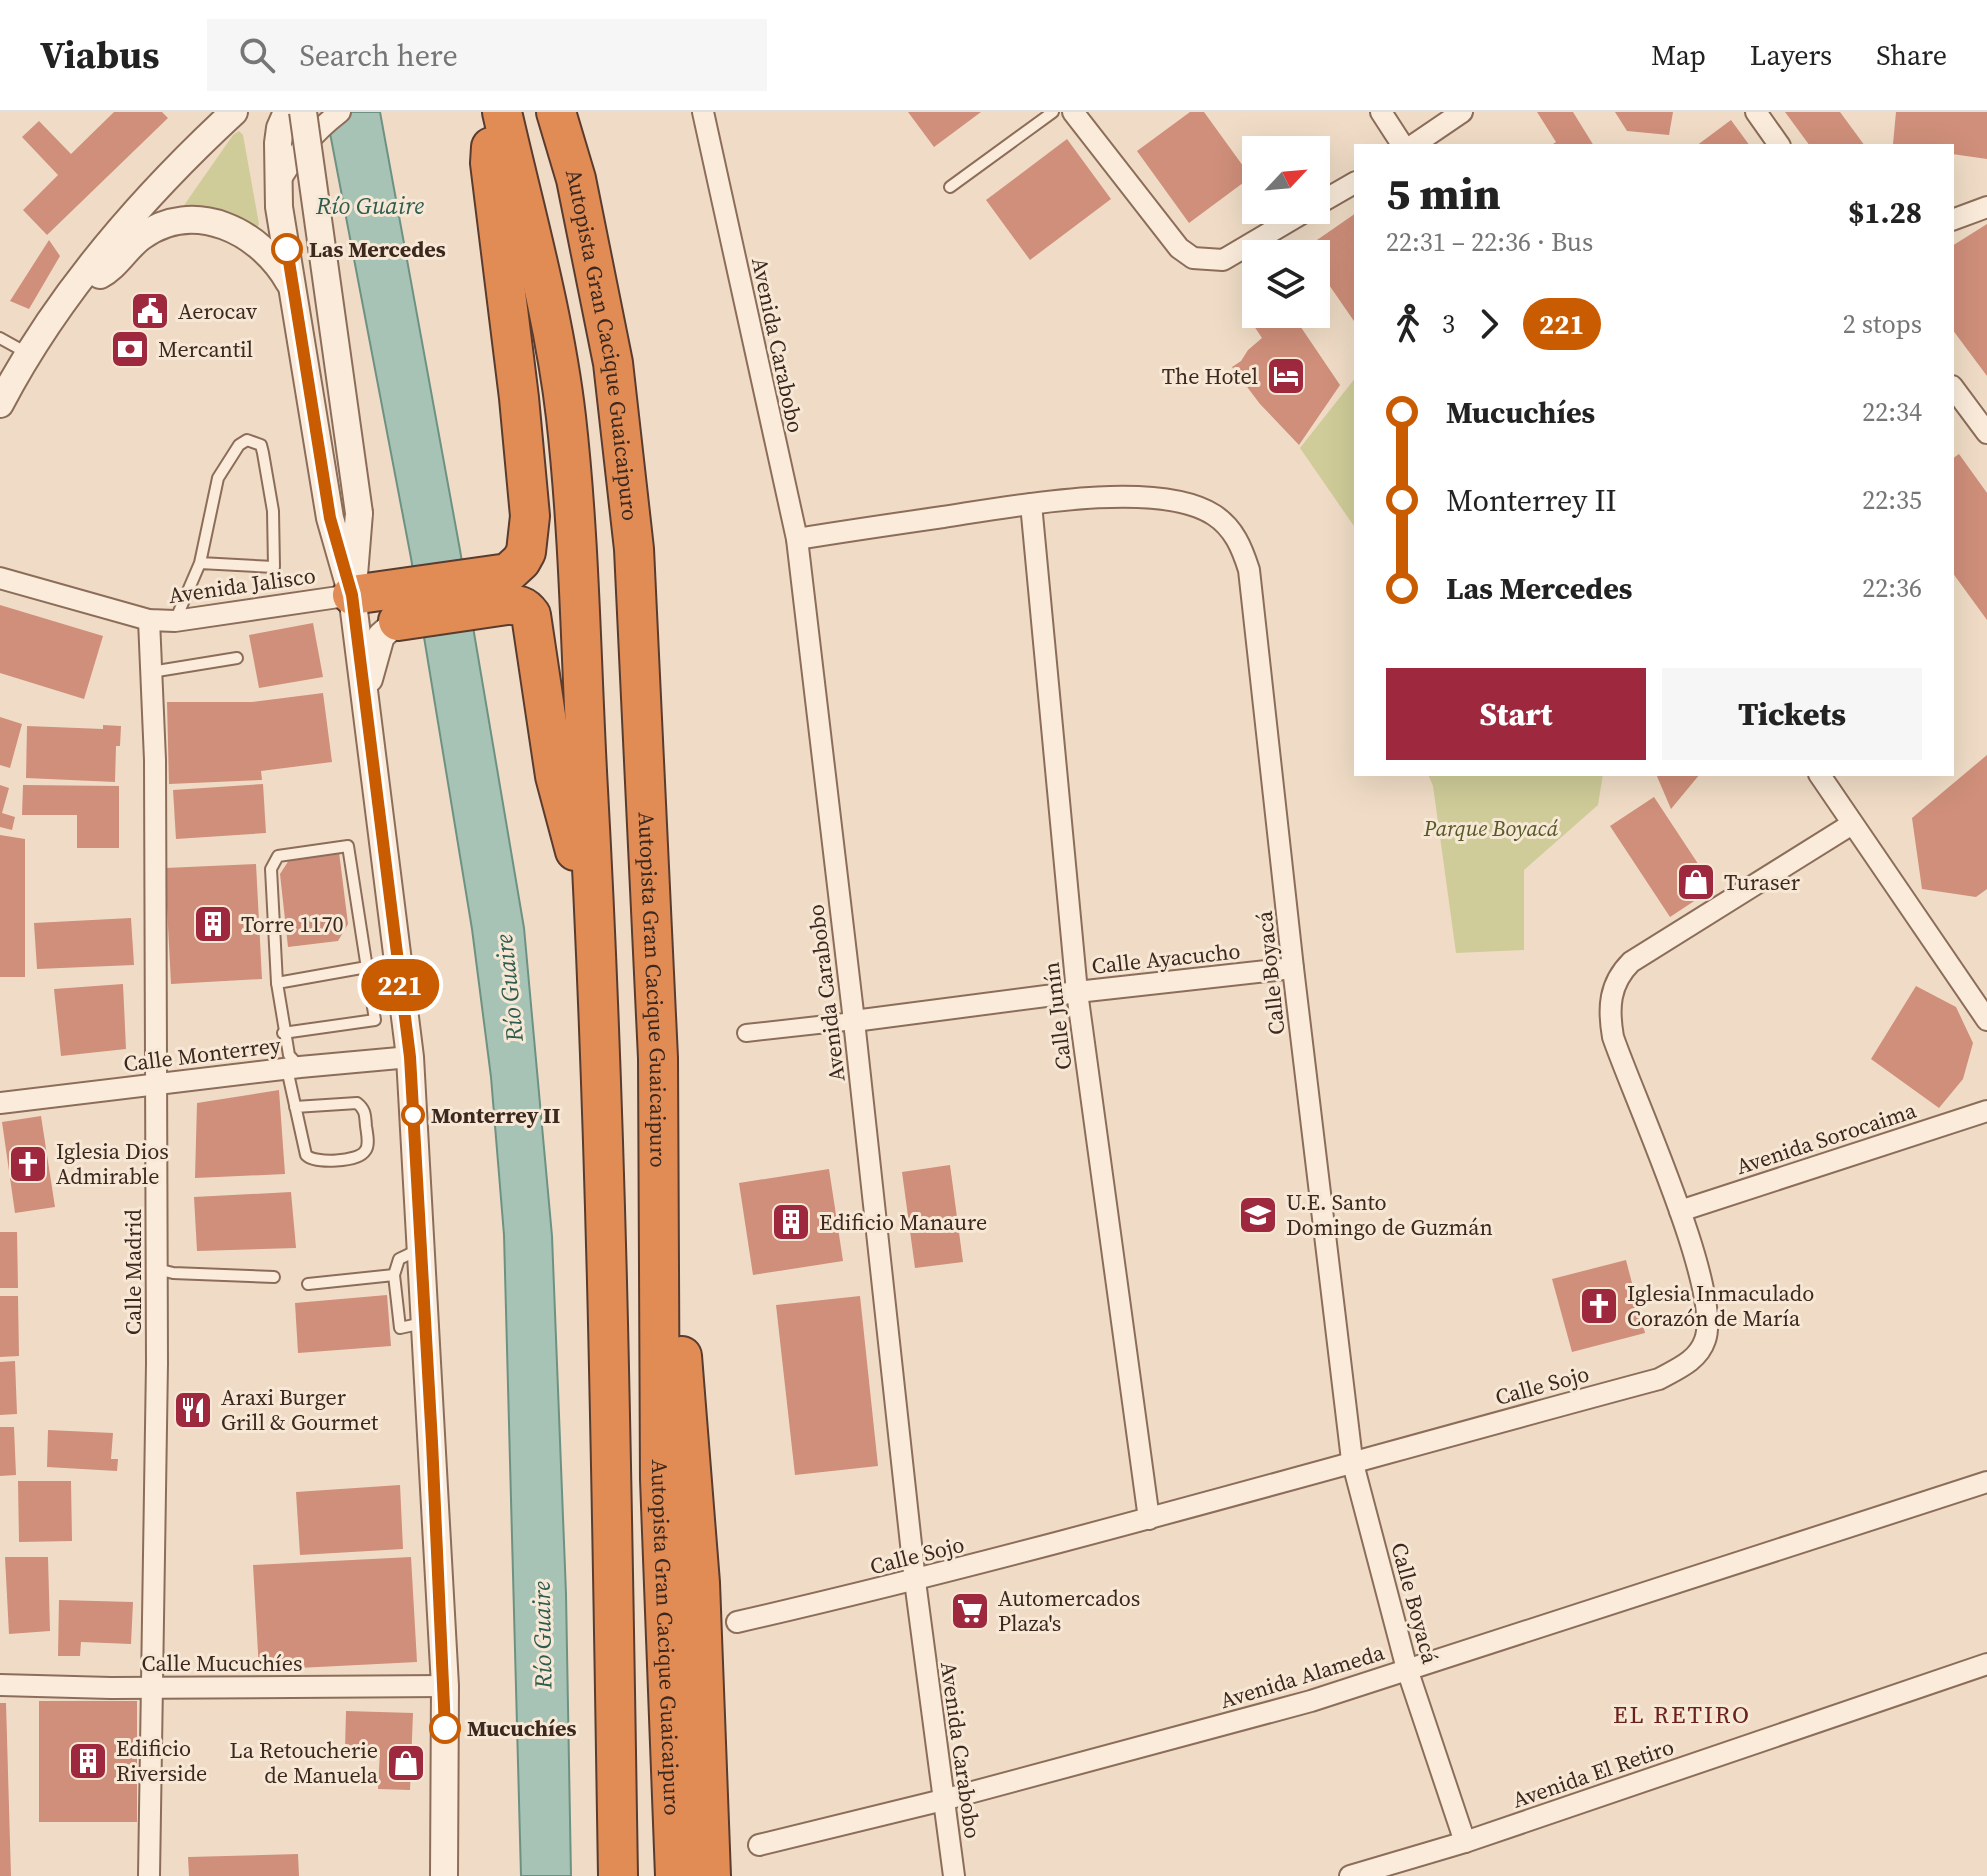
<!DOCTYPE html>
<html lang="en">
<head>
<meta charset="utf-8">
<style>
	body { margin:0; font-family:"Source Serif 4",serif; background:#f6f6f6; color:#222; height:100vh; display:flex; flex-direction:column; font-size:30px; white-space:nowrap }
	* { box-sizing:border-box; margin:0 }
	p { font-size:26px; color:#767676 }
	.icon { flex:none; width:44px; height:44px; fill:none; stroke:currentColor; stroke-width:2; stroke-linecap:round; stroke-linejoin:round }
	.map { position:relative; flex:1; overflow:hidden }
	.details { position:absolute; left:1354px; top:32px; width:600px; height:632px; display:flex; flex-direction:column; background:#fff; border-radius:0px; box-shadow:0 8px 32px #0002 }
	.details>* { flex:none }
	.badge { padding:0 16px; border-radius:26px; font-size:28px; line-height:52px }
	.needle { width:52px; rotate:64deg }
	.controls { position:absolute; left:1242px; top:24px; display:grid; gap:16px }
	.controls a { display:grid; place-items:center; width:88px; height:88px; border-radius:0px; background:#fff; box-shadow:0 8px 32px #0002; font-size:40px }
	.map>.badge { position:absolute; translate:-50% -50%; box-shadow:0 0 0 4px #fff }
	.legs { display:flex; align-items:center; gap:12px; height:88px; padding:0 32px; font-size:26px }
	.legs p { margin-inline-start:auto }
	.head { display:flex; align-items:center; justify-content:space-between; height:136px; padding:0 32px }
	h1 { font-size:44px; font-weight:800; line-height:60px }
	.cta { display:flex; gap:16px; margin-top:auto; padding:16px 32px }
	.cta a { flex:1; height:92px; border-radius:0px; background:#9e283d; color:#fff; font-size:32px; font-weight:800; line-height:92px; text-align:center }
	.cta a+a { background:#f6f6f6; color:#222 }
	ul { padding:0 32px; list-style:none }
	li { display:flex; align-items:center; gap:28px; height:88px; font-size:30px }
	li i { display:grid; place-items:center; width:12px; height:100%; margin:0 10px; background:currentColor }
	li i::after { content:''; width:20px; height:20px; margin:-10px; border:6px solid; border-radius:50%; background:#fff }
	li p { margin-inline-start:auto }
	li:first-child i { background:linear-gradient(#0000 50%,currentColor 0) }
	li:last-child i { background:linear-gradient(currentColor 50%,#0000 0) }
	header { display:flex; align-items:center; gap:48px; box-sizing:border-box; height:112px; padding:0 40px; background:#fff; border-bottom:2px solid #e0e0e0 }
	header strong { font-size:38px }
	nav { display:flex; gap:44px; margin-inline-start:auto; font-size:28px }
	.search { width:560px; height:72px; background:#f6f6f6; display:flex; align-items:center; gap:20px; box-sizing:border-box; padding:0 28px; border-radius:0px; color:#767676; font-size:30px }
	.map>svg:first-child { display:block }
</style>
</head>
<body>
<header>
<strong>Viabus</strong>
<div class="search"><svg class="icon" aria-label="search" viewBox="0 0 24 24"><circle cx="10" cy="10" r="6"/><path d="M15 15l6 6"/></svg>Search here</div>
<nav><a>Map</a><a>Layers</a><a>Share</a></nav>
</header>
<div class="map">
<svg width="1987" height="1764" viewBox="0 0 1987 1764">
	<rect width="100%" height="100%" fill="#f0dcc6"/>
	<!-- green -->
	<g fill="#cfcc99">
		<path d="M239 19 243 23 259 112 257 117 180 99 233 23Z"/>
		<path d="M1356 265V417L1300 336Z"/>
		<path d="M1428 662H1603L1598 693 1524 758V838L1456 841 1433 674Z"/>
	</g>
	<!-- water -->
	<path fill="#a7c3b6" stroke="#6d9283" stroke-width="2" d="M326 0H380L460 438 524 816 552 1124 566 1482 571 1764H521L504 1123 491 965 472 817 411 446Z"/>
	<!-- building -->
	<g fill="#cf8f7a">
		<path d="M114 0H162L168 6 47 123 23 98 58 63 22 25 39 9 71 42Z"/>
		<path d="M908 0H981L934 35Z"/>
		<path d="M1190 0H1204L1251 65 1189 111 1137 39Z"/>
		<path d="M1537 0H1573L1594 34H1550L1556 30Z"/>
		<path d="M1615 0H1673L1669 23 1627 19Z"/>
		<path d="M1785 0H1840L1865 34H1810Z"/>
		<path d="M1896 0H1987V47L1952 42V34L1893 32Z"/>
		<path d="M1731 8 1750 34H1696Z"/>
		<path d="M1067 27 1111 87 1030 148 986 88Z"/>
		<path d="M1356 101V212L1316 154V142H1307L1304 137Z"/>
		<path d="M1987 112V264L1952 217V134Z"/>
		<path d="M49 128 60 144 29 197 10 189Z"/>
		<path d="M1256 190V202H1292L1340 273 1299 333 1260 292 1232 255 1241 249 1248 238 1262 226 1246 202Z"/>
		<path d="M1959 342 1987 381V508L1952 460V347Z"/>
		<path d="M0 493 103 524 84 587 0 561Z"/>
		<path d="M313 511 323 565 259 576 249 523Z"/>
		<path d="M323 581 332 650 261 659 262 668 169 672 167 590H252Z"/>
		<path d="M0 605 22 612 10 656 0 653Z"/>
		<path d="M103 613 121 614 120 634H116L115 670 26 666 27 614 103 617Z"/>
		<path d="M1987 643V777L1976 785 1922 777 1912 706Z"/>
		<path d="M1656 662H1700L1671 697Z"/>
		<path d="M263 672 266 721 176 727 173 678Z"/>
		<path d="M0 673 9 676 2 701 15 705 12 718 0 715Z"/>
		<path d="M23 673 119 674V736H77V703H22Z"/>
		<path d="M1654 685 1714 776 1670 805 1610 714Z"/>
		<path d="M0 723 25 727V865H0Z"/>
		<path d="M339 740 348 812 338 829 288 835 280 762 289 748Z"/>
		<path d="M256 752 262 867 171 872 165 756Z"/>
		<path d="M131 806 134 853 37 857 34 811Z"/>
		<path d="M123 872 126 937 61 944 54 877Z"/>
		<path d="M1916 874 1956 895 1973 931 1963 967 1939 996 1871 947Z"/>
		<path d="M279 978 285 1062 195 1066 197 991Z"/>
		<path d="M41 1004 55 1095 15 1101 2 1010Z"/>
		<path d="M950 1053 963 1150 915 1156 902 1060Z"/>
		<path d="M829 1057 843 1149 753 1163 739 1071Z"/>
		<path d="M291 1080 296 1136 197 1139 194 1085Z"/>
		<path d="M0 1120H17L18 1176H0Z"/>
		<path d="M1626 1148 1645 1221 1572 1240 1552 1167Z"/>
		<path d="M387 1183 391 1234 298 1241 295 1191Z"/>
		<path d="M0 1184H18L19 1244 0 1245Z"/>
		<path d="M860 1184 878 1354 795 1363 776 1193Z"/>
		<path d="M15 1249 17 1302 0 1303V1250Z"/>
		<path d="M0 1315H14L16 1363 0 1364Z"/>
		<path d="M48 1318 113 1321 111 1347H118L117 1359 47 1355Z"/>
		<path d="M18 1369H71L72 1429 19 1430Z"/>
		<path d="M400 1373 403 1437 300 1443 296 1380Z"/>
		<path d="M5 1445H48L50 1519 9 1522Z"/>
		<path d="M411 1445 417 1550 259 1558 253 1453Z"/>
		<path d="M59 1488 133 1490 131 1532 81 1530 80 1544H58Z"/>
		<rect x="39" y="1589" width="98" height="121"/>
		<path d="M0 1591H6L11 1764H0Z"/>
		<path d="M346 1599 413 1601 410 1678 378 1677 380 1639 345 1638Z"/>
		<path d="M298 1742 299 1764H189L188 1745Z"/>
	</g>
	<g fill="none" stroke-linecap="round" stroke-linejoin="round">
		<defs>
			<g id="service">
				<path d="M950 75 1053 0"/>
				<path d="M0 226 27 241"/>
				<path d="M175 509 200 451 218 366 239 333 247 328 261 333 263 341 273 399 274 455 200 451"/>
				<path d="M151 560 237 546"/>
				<path d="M277 871 271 757 278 744 348 734 375 908 283 921"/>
				<path d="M299 954 289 943 277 871 395 850"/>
				<path d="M287 957 306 1043C315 1052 358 1050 365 1039 370 1033 367 1022 366 1014 365 1004 366 998 357 991L295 995"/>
				<path d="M420 1137 399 1147 394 1163 400 1216 423 1211"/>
				<path d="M157 1157 173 1161 274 1165"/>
				<path d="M308 1172 394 1163"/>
			</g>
			<path id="pedestrian" d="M746 921 854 909"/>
			<g id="minor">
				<path d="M703 0 797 427 854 909 915 1469 954 1764"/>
				<path d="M1073 0 1179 136 1193 146 1223 148 1308 98"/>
				<path d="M1381 0 1403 34"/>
				<path d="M1756 0 1780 34"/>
				<path d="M1412 34 1462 0"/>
				<path d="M277 74C293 44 314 20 340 0"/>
				<path d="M1316 93 1356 70"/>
				<path d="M1952 108 1987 95"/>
				<path d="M1952 274 1987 321"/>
				<path d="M1031 392 1077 880 1149 1407"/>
				<path d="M797 427C846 419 894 412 943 405 1009 395 1157 366 1214 403 1234 416 1242 436 1249 458L1293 856 1352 1348 1407 1557 1465 1730"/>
				<path d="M0 466 149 508 175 509 352 483"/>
				<path d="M1819 662 1987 908"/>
				<path d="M854 909 1077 880 1293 856"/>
				<path d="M0 991 300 955 410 945"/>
				<path d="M1680 1099 1987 999"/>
				<path d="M737 1510C1047 1439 1352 1349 1659 1267 1677 1257 1698 1249 1705 1228 1723 1178 1633 984 1613 925 1608 896 1609 872 1631 850L1852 712"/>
				<path d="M0 1573 111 1576 445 1574"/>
				<path d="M759 1733 943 1688 1311 1589 1987 1370"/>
				<path d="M149 1764 157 1251 155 648 149 508"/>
				<path d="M1350 1764 1465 1730 1987 1552"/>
			</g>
			<g id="tertiary">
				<path d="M287 0 280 16 278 31 279 95 330 406 352 483 410 945 445 1574 444 1764"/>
				<path d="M100 163C116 155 126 136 141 125 194 86 260 119 289 170"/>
				<path d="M0 292C58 181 142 85 234 0"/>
				<path d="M354 463 359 401"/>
				<path d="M369 567 381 524 398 509"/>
			</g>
			<g id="motorway">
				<path d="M502 0C525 101 554 202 566 305 580 428 581 554 588 678 608 1040 612 1402 618 1764"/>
				<path id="s1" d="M556 0 576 67 613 251 634 437 658 946 660 1367 675 1764"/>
				<path d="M352 483 508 461 521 449 526 440 530 404 519 286 490 51 491 35"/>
				<path d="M398 509 507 493C519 493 524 493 531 503L555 664 575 739"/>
				<path d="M682 1244 700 1471 711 1764"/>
			</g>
		</defs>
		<!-- service casing -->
		<use href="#service" stroke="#8c6d5a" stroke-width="14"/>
		<!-- pedestrian casing -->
		<use href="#pedestrian" stroke="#8c6d5a" stroke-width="20"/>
		<!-- minor casing -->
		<use href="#minor" stroke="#8c6d5a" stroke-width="24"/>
		<!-- tertiary casing -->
		<use href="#tertiary" stroke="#8c6d5a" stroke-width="30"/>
		<!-- motorway casing -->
		<use href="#motorway" stroke="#5a3c2f" stroke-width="42"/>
		<!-- service -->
		<use href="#service" stroke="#faebda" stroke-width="10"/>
		<!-- pedestrian -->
		<use href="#pedestrian" stroke="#faebda" stroke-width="16"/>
		<!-- minor -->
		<use href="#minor" stroke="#faebda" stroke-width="20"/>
		<!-- tertiary -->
		<use href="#tertiary" stroke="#faebda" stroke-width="26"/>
		<!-- motorway -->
		<use href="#motorway" stroke="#e18c54" stroke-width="38"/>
		<defs>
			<path id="tertiary-bridge" d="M303 0 359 401"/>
		</defs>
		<!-- tertiary-bridge casing -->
		<use href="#tertiary-bridge" stroke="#8c6d5a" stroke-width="30" stroke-linecap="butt"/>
		<!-- tertiary-bridge -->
		<use href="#tertiary-bridge" stroke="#faebda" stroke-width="26"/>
	</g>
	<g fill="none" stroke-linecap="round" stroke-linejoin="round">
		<defs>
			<path id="line-1" d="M287 137 330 406 352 483 410 945 432 1330 445 1616"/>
		</defs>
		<!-- line-1 casing -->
		<use href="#line-1" stroke="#fff" stroke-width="18"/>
		<!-- line-1 -->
		<use href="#line-1" stroke="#c95b00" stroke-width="12"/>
	</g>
	<!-- icons -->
	<defs>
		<symbol id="civic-square" viewBox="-11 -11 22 22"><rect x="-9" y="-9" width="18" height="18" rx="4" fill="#9e283d" stroke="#f7e8d6"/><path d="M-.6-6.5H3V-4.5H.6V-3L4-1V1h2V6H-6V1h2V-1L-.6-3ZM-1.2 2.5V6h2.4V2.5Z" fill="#fff"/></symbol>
		<symbol id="bank-square" viewBox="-11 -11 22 22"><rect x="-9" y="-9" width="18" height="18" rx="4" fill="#9e283d" stroke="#f7e8d6"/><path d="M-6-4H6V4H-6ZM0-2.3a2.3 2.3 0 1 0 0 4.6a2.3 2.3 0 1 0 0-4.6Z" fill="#fff"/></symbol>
		<symbol id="hotel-square" viewBox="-11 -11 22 22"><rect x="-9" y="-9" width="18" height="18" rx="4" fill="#9e283d" stroke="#f7e8d6"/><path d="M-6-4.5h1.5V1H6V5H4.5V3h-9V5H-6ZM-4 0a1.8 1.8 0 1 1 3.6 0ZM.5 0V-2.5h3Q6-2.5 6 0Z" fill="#fff"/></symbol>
		<symbol id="shop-square" viewBox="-11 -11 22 22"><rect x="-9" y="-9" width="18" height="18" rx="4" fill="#9e283d" stroke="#f7e8d6"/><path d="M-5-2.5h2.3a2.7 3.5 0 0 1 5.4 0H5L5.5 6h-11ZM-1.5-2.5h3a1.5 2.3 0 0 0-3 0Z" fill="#fff"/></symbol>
		<symbol id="building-square" viewBox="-11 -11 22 22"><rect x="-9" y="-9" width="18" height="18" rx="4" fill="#9e283d" stroke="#f7e8d6"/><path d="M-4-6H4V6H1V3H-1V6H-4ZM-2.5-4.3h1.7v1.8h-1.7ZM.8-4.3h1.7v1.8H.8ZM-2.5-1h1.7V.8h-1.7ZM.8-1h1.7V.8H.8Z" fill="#fff"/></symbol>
		<symbol id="church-square" viewBox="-11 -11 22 22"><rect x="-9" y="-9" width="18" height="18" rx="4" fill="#9e283d" stroke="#f7e8d6"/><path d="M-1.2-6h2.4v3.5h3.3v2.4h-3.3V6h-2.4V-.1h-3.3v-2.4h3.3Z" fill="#fff"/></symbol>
		<symbol id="school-square" viewBox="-11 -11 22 22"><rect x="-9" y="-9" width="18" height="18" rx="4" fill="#9e283d" stroke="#f7e8d6"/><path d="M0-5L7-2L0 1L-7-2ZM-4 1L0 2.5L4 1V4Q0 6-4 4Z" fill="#fff"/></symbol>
		<symbol id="restaurant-square" viewBox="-11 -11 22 22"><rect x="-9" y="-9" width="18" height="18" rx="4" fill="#9e283d" stroke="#f7e8d6"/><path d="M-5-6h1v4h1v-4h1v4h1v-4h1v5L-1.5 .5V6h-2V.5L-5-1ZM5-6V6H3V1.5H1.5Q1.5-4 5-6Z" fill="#fff"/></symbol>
		<symbol id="supermarket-square" viewBox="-11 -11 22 22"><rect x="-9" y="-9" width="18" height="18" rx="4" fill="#9e283d" stroke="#f7e8d6"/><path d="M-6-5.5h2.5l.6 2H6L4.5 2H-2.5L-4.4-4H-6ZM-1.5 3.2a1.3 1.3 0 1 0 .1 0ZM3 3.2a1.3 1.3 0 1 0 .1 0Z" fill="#fff"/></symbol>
	</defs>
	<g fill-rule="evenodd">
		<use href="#civic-square" x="128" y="177" width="44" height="44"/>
		<use href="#bank-square" x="108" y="215" width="44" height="44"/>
		<use href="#hotel-square" x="1264" y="242" width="44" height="44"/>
		<use href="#shop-square" x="1674" y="748" width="44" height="44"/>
		<use href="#building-square" x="191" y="790" width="44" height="44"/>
		<use href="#church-square" x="6" y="1030" width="44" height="44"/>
		<use href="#school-square" x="1236" y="1081" width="44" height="44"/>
		<use href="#building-square" x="769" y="1088" width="44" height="44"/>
		<use href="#church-square" x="1577" y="1172" width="44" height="44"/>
		<use href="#restaurant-square" x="171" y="1276" width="44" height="44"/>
		<use href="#supermarket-square" x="948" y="1477" width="44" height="44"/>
		<use href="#building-square" x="66" y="1627" width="44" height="44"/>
		<use href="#shop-square" x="384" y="1629" width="44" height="44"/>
	</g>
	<!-- markers -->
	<g fill="#fff" stroke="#c95b00" stroke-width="4">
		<circle cx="287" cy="137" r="14"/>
		<circle cx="413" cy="1003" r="10"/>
		<circle cx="445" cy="1616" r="14"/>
	</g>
	<g text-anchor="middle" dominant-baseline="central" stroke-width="6" stroke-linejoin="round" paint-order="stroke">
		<!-- stop labels -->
		<g font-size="22" font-weight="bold" fill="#3c281f" stroke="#f7e8d6" text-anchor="start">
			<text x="309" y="137">Las Mercedes</text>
			<text x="431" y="1003">Monterrey II</text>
			<text x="467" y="1616">Mucuchíes</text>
		</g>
		<!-- poi labels -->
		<g font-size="22" fill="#3c281f" stroke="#f7e8d6" text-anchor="start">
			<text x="178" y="199">Aerocav</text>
			<text x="158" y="237">Mercantil</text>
			<text x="1258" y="264" text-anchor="end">The Hotel</text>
			<text x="1724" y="770">Turaser</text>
			<text x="241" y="812">Torre 1170</text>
			<text x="56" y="1039">Iglesia Dios<tspan x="56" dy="25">Admirable</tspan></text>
			<text x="1286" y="1090">U.E. Santo<tspan x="1286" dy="25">Domingo de Guzmán</tspan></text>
			<text x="819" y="1110">Edificio Manaure</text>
			<text x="1627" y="1181">Iglesia Inmaculado<tspan x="1627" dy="25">Corazón de María</tspan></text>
			<text x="221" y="1285">Araxi Burger<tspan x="221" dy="25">Grill &amp; Gourmet</tspan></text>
			<text x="998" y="1486">Automercados<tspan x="998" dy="25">Plaza's</tspan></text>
			<text x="116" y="1636">Edificio<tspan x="116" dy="25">Riverside</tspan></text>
			<text x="378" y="1638" text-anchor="end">La Retoucherie<tspan x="378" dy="25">de Manuela</tspan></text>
		</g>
		<!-- street labels -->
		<g font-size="22" fill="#3c281f" stroke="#f7e8d6">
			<text stroke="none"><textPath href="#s1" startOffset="238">Autopista Gran Cacique Guaicaipuro</textPath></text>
			<text transform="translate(778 233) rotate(78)">Avenida Carabobo</text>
			<text transform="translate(242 473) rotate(-8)">Avenida Jalisco</text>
			<text transform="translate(1166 846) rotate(-6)">Calle Ayacucho</text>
			<text transform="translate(1270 861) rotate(-96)">Calle Boyacá</text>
			<text stroke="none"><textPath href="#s1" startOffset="886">Autopista Gran Cacique Guaicaipuro</textPath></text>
			<text transform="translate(826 881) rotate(-97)">Avenida Carabobo</text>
			<text transform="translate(1057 904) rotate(-97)">Calle Junín</text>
			<text transform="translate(202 942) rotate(-7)">Calle Monterrey</text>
			<text transform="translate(1826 1026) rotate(-18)">Avenida Sorocaima</text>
			<text transform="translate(133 1160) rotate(-90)">Calle Madrid</text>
			<text transform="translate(1542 1273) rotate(-15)">Calle Sojo</text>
			<text transform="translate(917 1443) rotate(-14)">Calle Sojo</text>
			<text transform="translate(1415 1491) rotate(75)">Calle Boyacá</text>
			<text stroke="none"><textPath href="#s1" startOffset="1534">Autopista Gran Cacique Guaicaipuro</textPath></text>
			<text x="222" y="1551">Calle Mucuchíes</text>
			<text transform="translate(1302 1564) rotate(-17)">Avenida Alameda</text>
			<text transform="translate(961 1638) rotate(82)">Avenida Carabobo</text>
			<text transform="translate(1593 1661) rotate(-19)">Avenida El Retiro</text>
		</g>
		<!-- park labels -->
		<g font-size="22" font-style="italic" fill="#555925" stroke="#f7e8d6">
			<text x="1491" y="716">Parque Boyacá</text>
		</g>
		<!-- water labels -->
		<g font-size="24" font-style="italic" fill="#2e5c51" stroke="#f7e8d6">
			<text x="370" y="93">Río Guaire</text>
			<text transform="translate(509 876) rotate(-96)">Río Guaire</text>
			<text transform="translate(542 1523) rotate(-91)">Río Guaire</text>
		</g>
		<!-- neighbourhood labels -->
		<g font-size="24" letter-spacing="2" fill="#6a201d" stroke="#f7e8d6">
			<text x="1682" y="1602">EL RETIRO</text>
		</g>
	</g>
</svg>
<div class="controls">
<a><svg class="needle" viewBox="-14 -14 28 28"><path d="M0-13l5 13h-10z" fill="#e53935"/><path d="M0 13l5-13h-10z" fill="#767676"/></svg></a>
<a><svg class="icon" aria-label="layers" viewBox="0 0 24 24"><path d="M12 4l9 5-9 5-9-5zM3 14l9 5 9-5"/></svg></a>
</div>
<b class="badge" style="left:400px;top:873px;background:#c95b00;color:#fff">221</b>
<section class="details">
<div class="head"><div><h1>5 min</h1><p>22:31 – 22:36 · Bus</p></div><b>$1.28</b></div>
<div class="legs"><svg class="icon" aria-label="walk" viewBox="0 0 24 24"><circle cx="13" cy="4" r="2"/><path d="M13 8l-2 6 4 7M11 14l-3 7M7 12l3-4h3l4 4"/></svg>3<svg class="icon" aria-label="forward" viewBox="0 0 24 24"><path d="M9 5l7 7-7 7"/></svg><b class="badge" style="background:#c95b00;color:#fff">221</b><p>2 stops</p></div>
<ul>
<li><i style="color:#c95b00"></i><b>Mucuchíes</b><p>22:34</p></li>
<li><i style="color:#c95b00"></i><span>Monterrey II</span><p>22:35</p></li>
<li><i style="color:#c95b00"></i><b>Las Mercedes</b><p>22:36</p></li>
</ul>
<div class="cta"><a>Start</a><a>Tickets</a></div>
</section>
</div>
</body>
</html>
